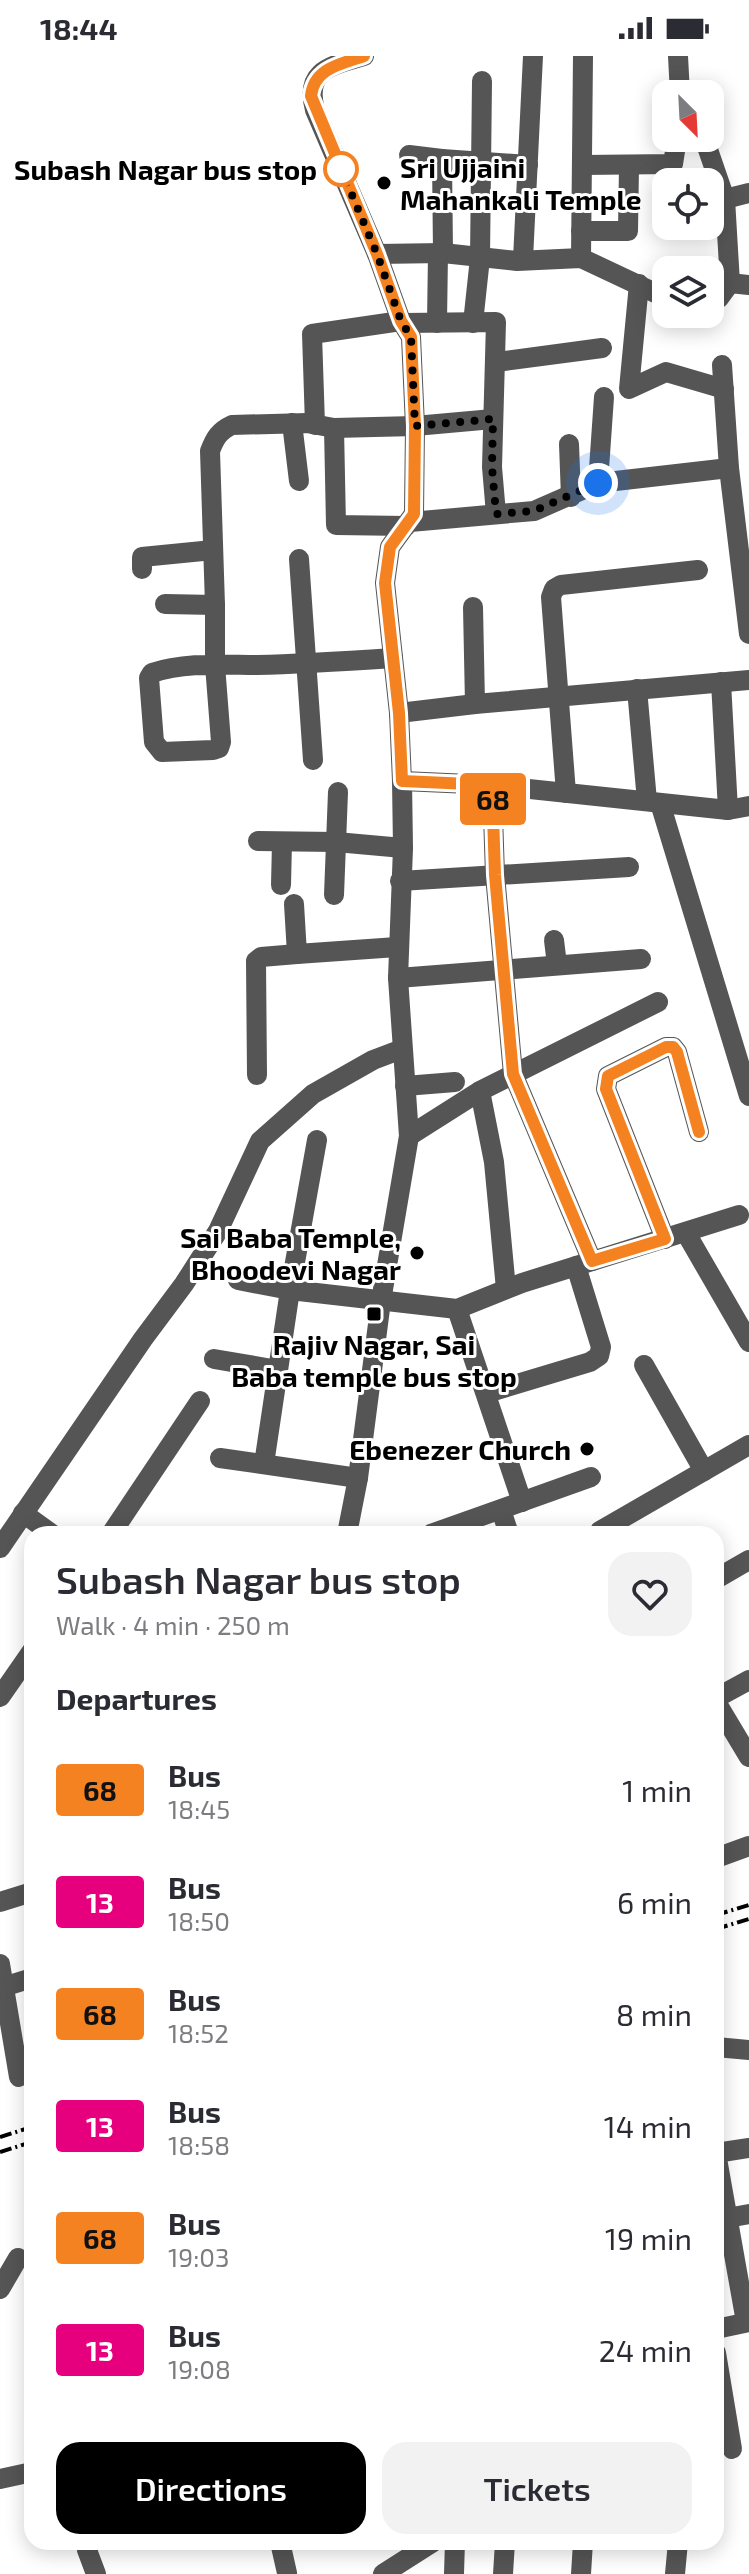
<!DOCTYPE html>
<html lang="en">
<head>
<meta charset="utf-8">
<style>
	body { margin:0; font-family:"Exo 2",sans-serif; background:#f2f2f3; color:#2b2b33; height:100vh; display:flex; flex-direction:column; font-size:30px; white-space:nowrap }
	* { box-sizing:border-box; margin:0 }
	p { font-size:26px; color:#7c7c81 }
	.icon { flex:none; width:44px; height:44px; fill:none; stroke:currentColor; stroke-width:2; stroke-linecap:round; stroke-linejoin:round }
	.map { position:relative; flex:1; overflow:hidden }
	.panel { position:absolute; left:24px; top:1470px; width:700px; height:1024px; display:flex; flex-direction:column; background:#fff; border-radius:24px; box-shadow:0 4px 20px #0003 }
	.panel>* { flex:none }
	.badge { padding:0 16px; border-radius:6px; font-size:28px; line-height:52px }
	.needle { width:52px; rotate:156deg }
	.tools { position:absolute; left:652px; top:24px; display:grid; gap:16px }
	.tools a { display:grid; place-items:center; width:72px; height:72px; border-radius:16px; background:#fff; box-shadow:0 4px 20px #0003; font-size:40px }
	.you { position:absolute; width:40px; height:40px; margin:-20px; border:6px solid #fff; border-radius:50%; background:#1a73e8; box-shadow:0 0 0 12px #1a73e833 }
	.map>.badge { position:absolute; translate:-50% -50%; box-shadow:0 0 0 4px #fff }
	h2 { padding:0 32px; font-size:30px; line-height:72px }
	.round { display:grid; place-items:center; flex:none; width:84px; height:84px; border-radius:24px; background:#f2f2f3 }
	.head { display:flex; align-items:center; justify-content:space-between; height:136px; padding:0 32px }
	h1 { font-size:38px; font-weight:600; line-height:60px }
	.button { display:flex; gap:16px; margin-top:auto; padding:16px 32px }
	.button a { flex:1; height:92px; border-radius:24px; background:#000; color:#fff; font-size:32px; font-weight:600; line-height:92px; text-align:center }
	.button a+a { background:#f2f2f3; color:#2b2b33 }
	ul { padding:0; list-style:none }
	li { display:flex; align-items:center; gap:24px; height:112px; padding:0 32px }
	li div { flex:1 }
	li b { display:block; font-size:30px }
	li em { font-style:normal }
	li .badge { min-width:88px; font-weight:700; text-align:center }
	.status { display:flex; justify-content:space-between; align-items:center; height:56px; padding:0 40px; background:#fff; direction:ltr }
	.status svg { height:22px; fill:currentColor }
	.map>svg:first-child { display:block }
</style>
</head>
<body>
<div class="status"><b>18:44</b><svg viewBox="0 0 49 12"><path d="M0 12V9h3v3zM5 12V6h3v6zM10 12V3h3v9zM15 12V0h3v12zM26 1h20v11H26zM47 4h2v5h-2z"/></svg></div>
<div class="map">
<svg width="749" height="2518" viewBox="0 0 749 2518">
	<rect width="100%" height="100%" fill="#fff"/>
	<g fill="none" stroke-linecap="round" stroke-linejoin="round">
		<!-- minor -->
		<g stroke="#555" stroke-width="20">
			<path d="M678 0 680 38"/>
			<path d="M704 82 725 143 730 227"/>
			<path d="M409 99 442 103"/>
			<path d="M583 109 673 108 677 82"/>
			<path d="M725 143 749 137"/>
			<path d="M581 175H628L629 110"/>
			<path d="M443 197 442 103 528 109"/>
			<path d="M377 198 443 197 517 205 581 202 666 242"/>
			<path d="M581 202 583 0"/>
			<path d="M523 203 533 0"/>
			<path d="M639 228 629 333 666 316 724 333"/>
			<path d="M710 242H719L730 227 749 229"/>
			<path d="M403 267 496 266 492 411 496 458"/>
			<path d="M437 267 438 197"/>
			<path d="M473 267 480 202 482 25"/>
			<path d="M497 306 602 292"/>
			<path d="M722 309 729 412 749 578"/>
			<path d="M292 367 299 425"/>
			<path d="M315 369 312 278 401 265"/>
			<path d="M334 372 336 469 406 470"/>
			<path d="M569 388 571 441"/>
			<path d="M598 427 604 341"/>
			<path d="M410 466 534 455 598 427 729 412"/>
			<path d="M299 503 313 704"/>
			<path d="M142 513V501L213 494"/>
			<path d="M165 548 215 549 210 395C215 382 219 375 232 369L307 367 334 372 415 370 493 363"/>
			<path d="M215 549V609L221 686 219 692 213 694 162 696 154 686 149 622 152 617C185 606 223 609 257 609 303 608 348 605 393 602"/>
			<path d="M473 551 475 648"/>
			<path d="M721 626 728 754"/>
			<path d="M637 633 647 745"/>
			<path d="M399 657 475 648 749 624"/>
			<path d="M402 725 492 729 728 754 749 750"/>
			<path d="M492 729 495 819 513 1018 592 1205"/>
			<path d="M566 737 551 541 554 533 561 529 698 514"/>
			<path d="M660 747 749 1040"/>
			<path d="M258 785 336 786 403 792"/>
			<path d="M400 825 629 811"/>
			<path d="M281 829 282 786"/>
			<path d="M334 839 338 736"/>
			<path d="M294 848 297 898 397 891"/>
			<path d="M554 884 557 909"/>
			<path d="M398 922 641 903"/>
			<path d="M257 1019 256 905 261 901 297 898"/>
			<path d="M405 1030 455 1026"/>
			<path d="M480 1035 494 1106 506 1233"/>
			<path d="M409 1080 480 1035 658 946"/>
			<path d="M686 1177 749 1286"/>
			<path d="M665 1183 606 1033 608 1020 666 991H673L677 996 699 1076"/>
			<path d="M238 1224 290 1234 457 1253 522 1227 739 1159"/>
			<path d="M457 1253 522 1446"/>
			<path d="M214 1303 278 1314"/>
			<path d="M644 1309 704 1415"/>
			<path d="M487 1337 590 1306 599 1300 601 1291 576 1210"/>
			<path d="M220 1402 358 1422"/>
			<path d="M264 1408 290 1234 317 1084"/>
			<path d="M501 1454 509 1478"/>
			<path d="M23 1457 52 1478"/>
			<path d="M600 1475 749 1389"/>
			<path d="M111 1478 200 1345"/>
			<path d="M347 1478 358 1422 381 1245 409 1080 398 922 403 792 402 725 399 657 385 527 390 491 414 458 415 370 411 281 401 265 377 198 315 54C304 13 332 10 364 0"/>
			<path d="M431 1478 591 1421"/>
			<path d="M0 1492 143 1283 184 1228 218 1175 260 1085 313 1038 373 1004 402 993"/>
			<path d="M716 1523 749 1504"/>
			<path d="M0 1641 32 1595"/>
			<path d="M716 1642 749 1624"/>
			<path d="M716 1646 749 1701"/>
			<path d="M716 1802 749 1790"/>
			<path d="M0 1846 32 1836"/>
			<path d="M0 1908 19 2021"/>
			<path d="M0 1932 32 1922"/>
			<path d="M716 1991 749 1994"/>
			<path d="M716 2097 746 2266"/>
			<path d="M716 2097 749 2092"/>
			<path d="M716 2164 749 2158"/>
			<path d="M0 2233 18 2202"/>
			<path d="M716 2273 749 2266"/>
			<path d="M716 2297 732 2393"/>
			<path d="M0 2423 32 2416"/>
			<path d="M91 2486 87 2494 96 2518"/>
			<path d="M280 2486 287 2517"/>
			<path d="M383 2518 433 2486"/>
			<path d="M454 2518 455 2486"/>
			<path d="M503 2518 505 2486"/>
			<path d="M581 2518 583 2486"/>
			<path d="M675 2518 678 2486"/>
		</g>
		<!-- rail -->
		<g stroke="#000" stroke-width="4" stroke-dasharray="12 4 2 4" stroke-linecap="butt">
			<path d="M716 1859 749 1849"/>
			<path d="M716 1873 749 1863"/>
			<path d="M0 2081 32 2071"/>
			<path d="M0 2096 32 2086"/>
		</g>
	</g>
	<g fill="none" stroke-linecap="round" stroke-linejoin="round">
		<defs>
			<path id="line" d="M364 0C341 8 314 12 311 40L377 198 401 265 411 281 415 370 414 458 390 491 385 527 399 657 402 725 492 729 495 819 513 1018 592 1205 665 1183 606 1033 608 1020 666 991H673L677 996 699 1076"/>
		</defs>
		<!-- line casing -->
		<use href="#line" stroke="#fff" stroke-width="18"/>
		<!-- line -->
		<use href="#line" stroke="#f58220" stroke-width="12"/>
		<!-- walk -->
		<path stroke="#000" stroke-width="8" stroke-dasharray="0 14.4" d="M341 113 377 198 401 265 411 281 415 370 493 363 492 411 496 458 534 455 598 427"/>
	</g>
	<!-- markers -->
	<circle fill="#fff" stroke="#f58220" stroke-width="4" cx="341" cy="113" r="16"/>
	<g fill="#000" stroke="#fff" stroke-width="3">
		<circle cx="384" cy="127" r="8"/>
		<circle cx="417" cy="1197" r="8"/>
		<rect x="366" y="1250" width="16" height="16" rx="4"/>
		<circle cx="587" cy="1393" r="8"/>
	</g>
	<g text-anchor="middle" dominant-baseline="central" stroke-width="6" stroke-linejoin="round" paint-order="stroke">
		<!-- poi labels -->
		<g font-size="28" font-weight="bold" fill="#000" stroke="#fff" text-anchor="end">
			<text x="400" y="111" text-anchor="start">Sri Ujjaini<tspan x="400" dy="32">Mahankali Temple</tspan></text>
			<text x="401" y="1181">Sai Baba Temple,<tspan x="401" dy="32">Bhoodevi Nagar</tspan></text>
			<text x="374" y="1288" text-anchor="middle">Rajiv Nagar, Sai<tspan x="374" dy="32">Baba temple bus stop</tspan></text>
			<text x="571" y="1393">Ebenezer Church</text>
		</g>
		<!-- stop labels -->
		<g font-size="28" font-weight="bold" fill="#000" stroke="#fff" text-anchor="end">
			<text x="317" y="113">Subash Nagar bus stop</text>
		</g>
	</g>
</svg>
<div class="tools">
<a><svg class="needle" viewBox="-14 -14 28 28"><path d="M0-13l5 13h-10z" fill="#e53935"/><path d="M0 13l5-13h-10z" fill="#7c7c81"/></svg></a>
<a><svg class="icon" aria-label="locate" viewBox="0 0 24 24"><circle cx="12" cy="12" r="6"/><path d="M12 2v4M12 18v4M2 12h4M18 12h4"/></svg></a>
<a><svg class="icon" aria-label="layers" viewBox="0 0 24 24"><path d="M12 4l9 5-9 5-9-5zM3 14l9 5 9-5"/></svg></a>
</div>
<div class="you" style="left:598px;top:427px"></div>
<b class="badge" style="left:493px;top:743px;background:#f58220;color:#111">68</b>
<section class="panel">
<div class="head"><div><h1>Subash Nagar bus stop</h1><p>Walk · 4 min · 250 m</p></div><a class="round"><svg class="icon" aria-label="heart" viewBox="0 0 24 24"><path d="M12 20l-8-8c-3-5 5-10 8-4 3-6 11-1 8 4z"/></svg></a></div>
<h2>Departures</h2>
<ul>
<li><span class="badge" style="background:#f58220;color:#111">68</span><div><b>Bus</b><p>18:45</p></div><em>1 min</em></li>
<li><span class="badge" style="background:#e6007e;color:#fff">13</span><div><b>Bus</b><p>18:50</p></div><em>6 min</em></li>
<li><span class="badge" style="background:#f58220;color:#111">68</span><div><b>Bus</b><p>18:52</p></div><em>8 min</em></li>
<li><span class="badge" style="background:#e6007e;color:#fff">13</span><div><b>Bus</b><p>18:58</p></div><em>14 min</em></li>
<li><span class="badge" style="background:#f58220;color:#111">68</span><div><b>Bus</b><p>19:03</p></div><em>19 min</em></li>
<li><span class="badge" style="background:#e6007e;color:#fff">13</span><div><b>Bus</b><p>19:08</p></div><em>24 min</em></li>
</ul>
<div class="button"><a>Directions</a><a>Tickets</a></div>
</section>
</div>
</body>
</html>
